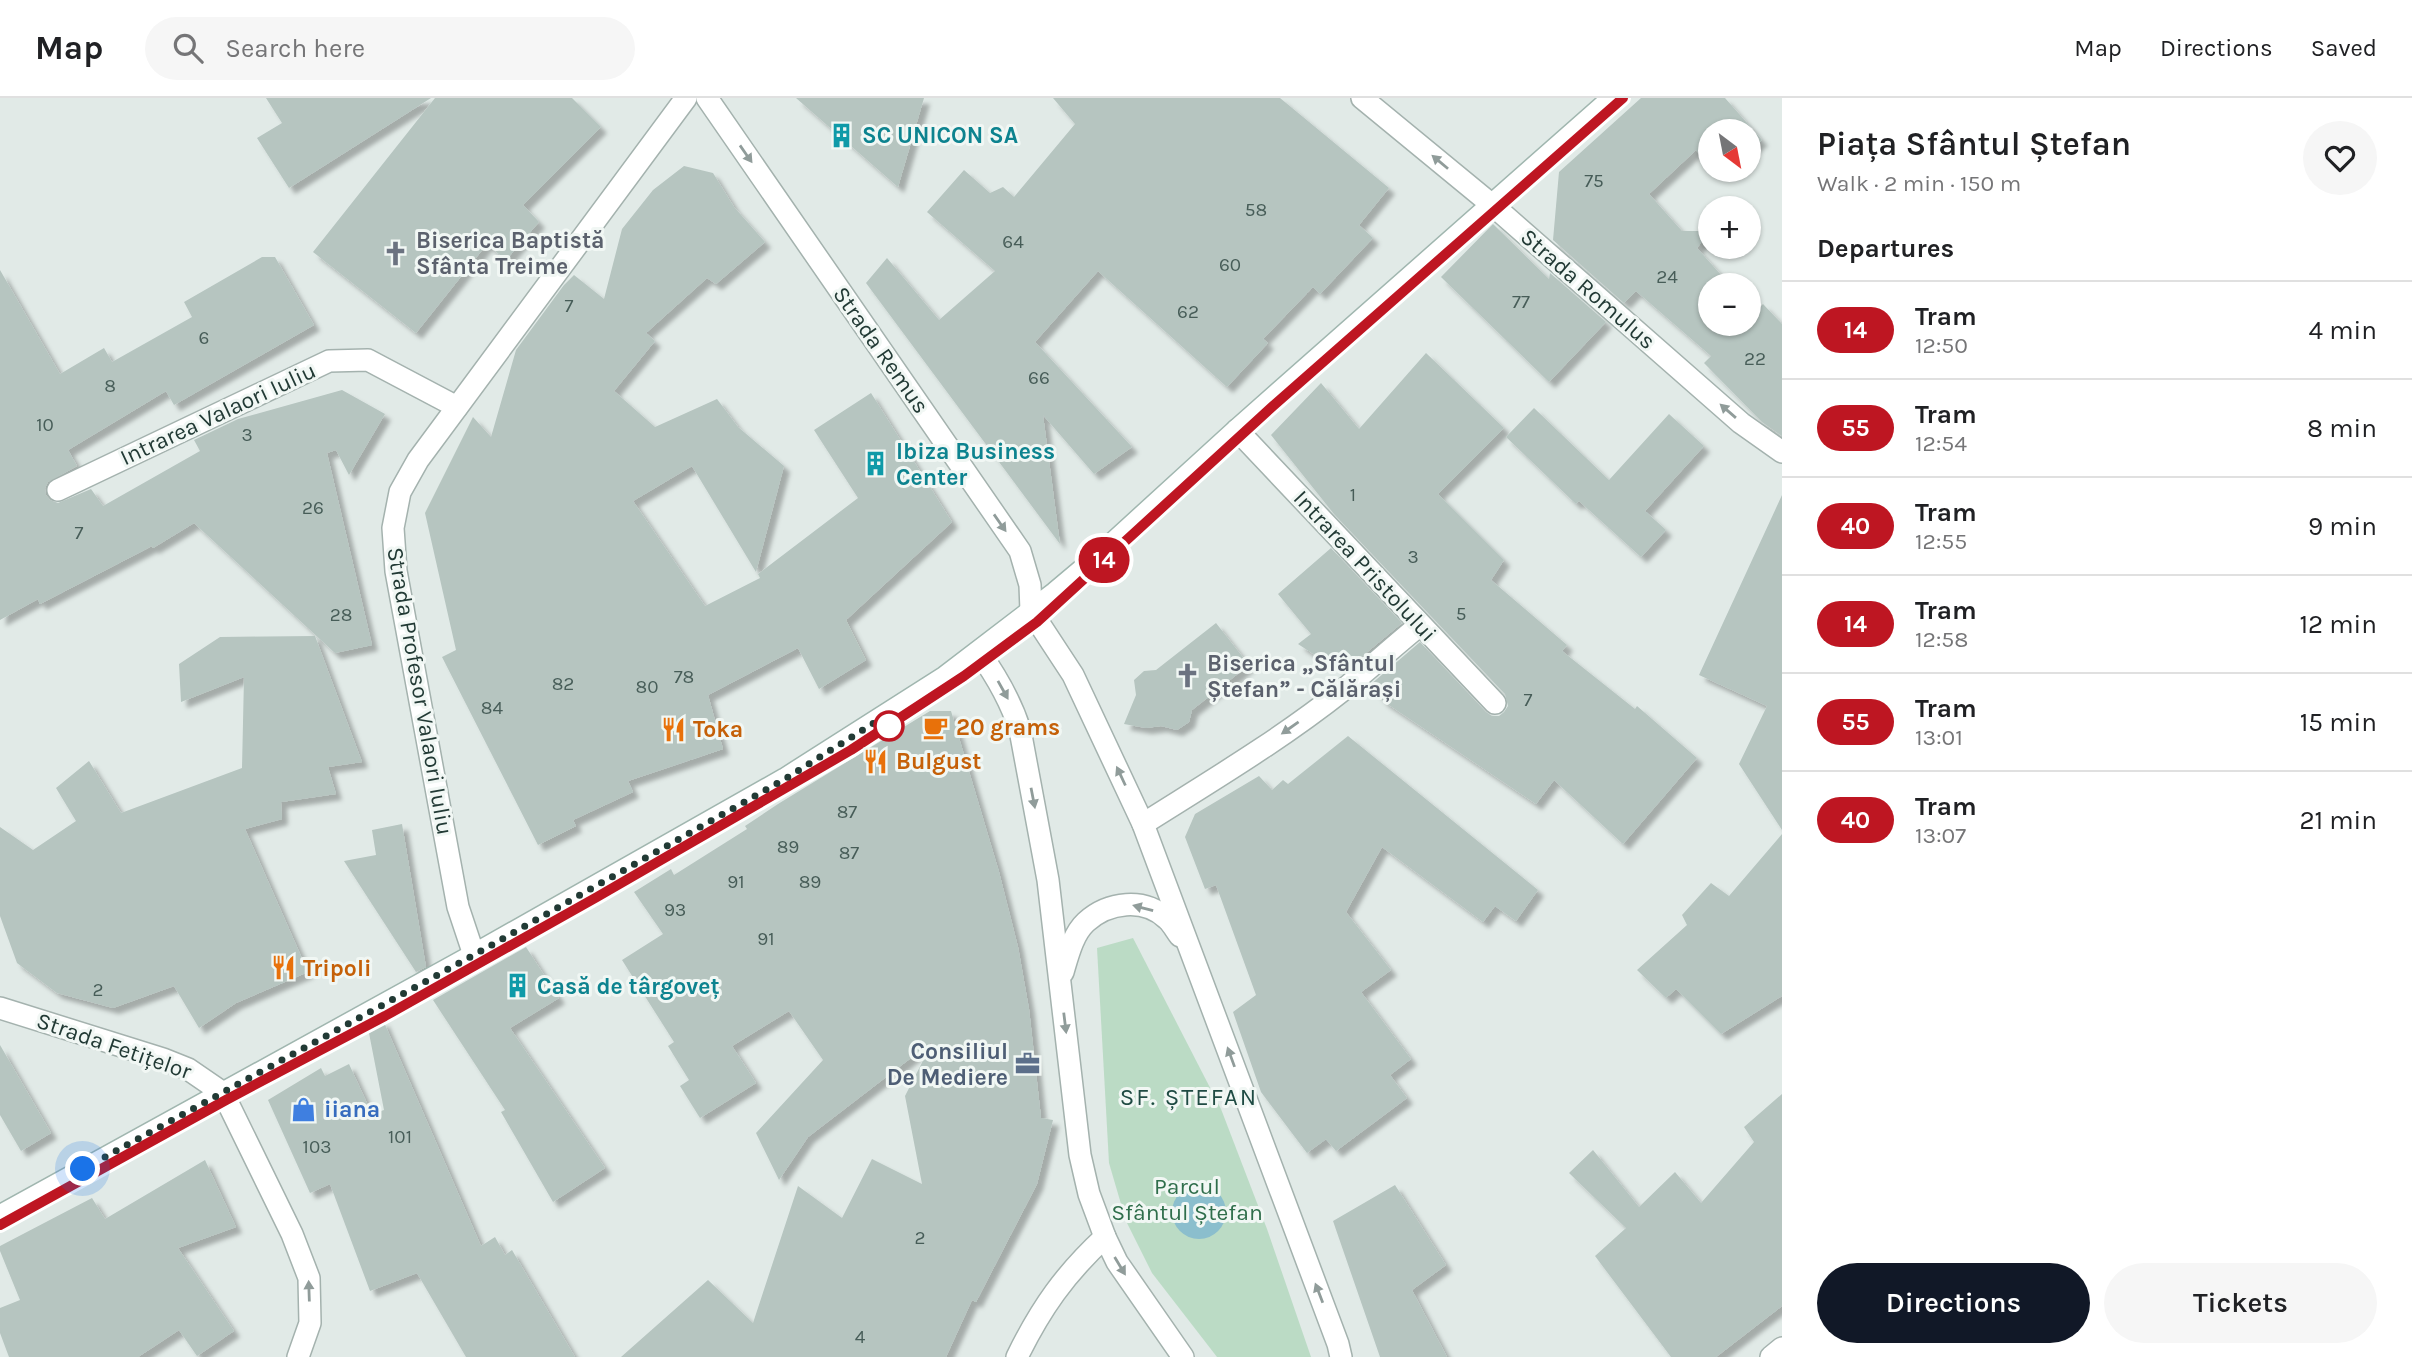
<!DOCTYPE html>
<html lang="en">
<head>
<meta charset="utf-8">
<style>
	body { margin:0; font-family:Karla,sans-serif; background:#f6f6f6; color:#202124; height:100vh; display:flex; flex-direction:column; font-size:26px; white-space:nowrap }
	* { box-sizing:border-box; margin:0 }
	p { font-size:23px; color:#757577 }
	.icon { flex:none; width:38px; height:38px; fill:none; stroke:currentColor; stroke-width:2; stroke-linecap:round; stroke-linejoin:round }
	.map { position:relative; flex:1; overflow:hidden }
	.drawer { display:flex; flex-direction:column; background:#fff; width:630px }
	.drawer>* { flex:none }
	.badge { padding:0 14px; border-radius:23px; font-size:24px; line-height:46px }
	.needle { width:46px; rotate:148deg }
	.buttons { position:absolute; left:1698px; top:21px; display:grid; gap:14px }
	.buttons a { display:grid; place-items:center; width:63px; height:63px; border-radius:50%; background:#fff; box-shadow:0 2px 5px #0004; font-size:35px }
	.you { position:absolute; width:35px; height:35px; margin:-18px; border:5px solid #fff; border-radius:50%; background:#1a73e8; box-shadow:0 0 0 10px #1a73e833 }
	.map>.badge { position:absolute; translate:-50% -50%; box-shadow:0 0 0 4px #fff }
	h2 { padding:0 35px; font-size:26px; line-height:63px }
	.round { display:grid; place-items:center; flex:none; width:74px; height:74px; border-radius:37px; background:#f6f6f6 }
	.overview { display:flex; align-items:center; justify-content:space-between; height:119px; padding:0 35px }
	h1 { font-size:33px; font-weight:600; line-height:52px }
	.button { display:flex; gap:14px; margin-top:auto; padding:14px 35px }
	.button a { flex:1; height:80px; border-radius:42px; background:#111827; color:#fff; font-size:28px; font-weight:600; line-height:80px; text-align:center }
	.button a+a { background:#f6f6f6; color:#202124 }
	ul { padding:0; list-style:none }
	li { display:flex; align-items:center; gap:21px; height:98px; padding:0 35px; border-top:2px solid #e0e0e0 }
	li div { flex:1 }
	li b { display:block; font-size:26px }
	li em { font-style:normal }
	li .badge { min-width:77px; font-weight:700; text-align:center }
	header { display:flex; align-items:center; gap:42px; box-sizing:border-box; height:98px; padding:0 35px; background:#fff; border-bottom:2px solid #e0e0e0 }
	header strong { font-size:33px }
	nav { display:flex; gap:38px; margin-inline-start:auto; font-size:24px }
	.search { width:490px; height:63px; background:#f6f6f6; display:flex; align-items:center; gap:18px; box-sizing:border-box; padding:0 24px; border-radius:38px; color:#757577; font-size:26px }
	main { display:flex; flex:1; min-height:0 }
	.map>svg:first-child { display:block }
</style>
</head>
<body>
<header>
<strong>Map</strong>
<div class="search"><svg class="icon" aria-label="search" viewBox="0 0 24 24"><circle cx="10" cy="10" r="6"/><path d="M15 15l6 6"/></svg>Search here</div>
<nav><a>Map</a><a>Directions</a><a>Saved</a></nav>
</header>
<main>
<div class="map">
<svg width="1782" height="1259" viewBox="0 0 1782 1259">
	<defs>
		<filter id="shadow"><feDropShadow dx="6" dy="6" stdDeviation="2" flood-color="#0004"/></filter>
	</defs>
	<rect width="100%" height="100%" fill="#e1eae7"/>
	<!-- green -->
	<path fill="#bbdbc5" d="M1133 840 1221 1011 1267 1131 1311 1259H1217L1152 1175 1126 1123 1109 1065 1097 850Z"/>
	<!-- water -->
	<circle fill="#8bbecd" cx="1199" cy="1114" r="27"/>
	<!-- building -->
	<g fill="#b6c5c0" filter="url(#shadow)">
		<path d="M266 0H431L289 90 257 40 282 25Z"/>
		<path d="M435 0H572L601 29 523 107 539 124 506 162 487 146 416 235 313 154Z"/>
		<path d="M796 0H924L898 89Z"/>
		<path d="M1053 0H1280L1389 90 1359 127 1373 140 1320 196 1313 189 1263 241 1268 245 1227 289 1098 173 1035 244 1132 349 1094 376 1043 317 1060 446 866 185 887 160 939 222 995 173 927 114 964 72 990 95 1003 89 1014 99 1075 26Z"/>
		<path d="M1641 0H1725L1762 42 1748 53V33H1710V68L1696 52 1649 96 1682 133H1710L1697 150 1730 187H1710V226H1748V208L1754 215 1763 206 1782 226V338L1762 324 1704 265 1711 258 1636 193 1624 205 1553 142 1559 74Z"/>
		<path d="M684 68 713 75 734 109 765 144 716 186 707 180 646 235 655 243 614 293 655 329 717 301 738 329 784 368 756 474 692 368 633 403 705 508 760 480 758 476 858 400 814 332 871 295 952 424 846 522 866 562 819 591 798 550 708 597 723 651 628 683 633 694 573 722 576 728 538 747 442 559 456 552 425 415 473 319 491 339 516 252 564 187 574 177 604 201 622 131 653 92Z"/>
		<path d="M1493 126 1549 181 1550 175 1606 224 1549 284 1441 179Z"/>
		<path d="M262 159H275L314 227 174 307 166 293 68 352 77 368 48 384 45 390 46 397 50 402 58 405 91 391 103 408 200 353 194 342 238 321 342 292 385 316 349 377 336 352 327 355 372 547 335 555 194 425 153 450 152 448 40 506 38 501 0 522V172L60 276 104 250 112 264 192 219 184 204Z"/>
		<path d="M1426 255 1504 330 1438 396 1504 462 1491 482 1567 547 1562 553 1635 611 1637 608 1697 660 1623 746 1554 682 1536 706 1383 603 1370 587 1420 544 1486 614 1492 618H1499L1504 614 1508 608 1505 596 1334 416 1271 337 1321 285 1359 331Z"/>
		<path d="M1534 310 1609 382 1669 316 1704 348 1645 413 1666 432 1641 459 1579 403 1576 406 1506 339Z"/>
		<path d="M1782 397V732L1739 666 1767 608 1699 577Z"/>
		<path d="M1331 450 1402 525 1353 566 1342 553 1327 565 1298 546 1311 536 1278 496Z"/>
		<path d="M1216 525 1249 567 1192 612 1189 624 1177 632 1161 628 1146 630 1124 626 1136 597 1134 582 1144 573 1156 572Z"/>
		<path d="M315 538 362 664 328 669 336 696 281 704 282 721 245 731 308 874 236 905 199 930 174 888 113 910 57 895 17 865 0 818V729L33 752 76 723 56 690 89 663 121 715 242 670 244 579 181 604 179 566 220 539Z"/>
		<path d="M930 613H951L999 774 1018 849 1029 911 1041 1020 1053 1022 1037 1086 976 1204 972 1202 946 1259H621L708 1182 753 1225 798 1088 842 1120 872 1061 922 1086 905 998 933 943 808 1039 779 1082 756 1035 823 962 789 913 732 948 756 985 700 1020 680 988 689 982 668 948 674 944 622 862 663 836 634 794 671 771 674 777 747 731 745 728 778 706Z"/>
		<path d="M1348 638 1538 792 1516 823 1495 808 1483 824 1382 749 1346 814 1391 872 1361 894 1411 961 1390 977 1407 1000 1336 1053 1326 1041 1307 1055 1261 994 1233 914 1256 897 1216 787 1205 791 1185 739 1195 716 1259 678 1272 692 1283 682 1288 686Z"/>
		<path d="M402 726 426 869 416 874 344 763 376 757 372 732Z"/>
		<path d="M1782 736V898L1721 936 1676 891 1666 900 1637 872 1687 827 1682 817 1711 785 1729 798Z"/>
		<path d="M526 849 559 900 510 930 605 1070 553 1104 501 1014 505 1012 433 902Z"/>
		<path d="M383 922 481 1148 495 1139 505 1157 512 1152 575 1259H466L417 1175 370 1193 330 1086 310 1095 268 1002 321 970 325 978 349 966 372 1016 384 1012 368 930Z"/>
		<path d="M0 947 51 1035 21 1053 0 1017Z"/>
		<path d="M1782 996V1208L1716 1259H1671L1595 1158 1626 1130 1569 1075 1593 1052 1639 1109 1675 1074 1701 1105 1754 1044 1744 1029Z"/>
		<path d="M205 1062 236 1129 178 1150 234 1233 197 1258 179 1232 138 1259H9L0 1235V1210L20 1202 0 1153V1148L92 1100 105 1121Z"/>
		<path d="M1395 1087 1446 1167 1412 1192 1447 1259H1380L1333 1123Z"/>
	</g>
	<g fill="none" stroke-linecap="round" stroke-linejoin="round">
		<defs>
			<g id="minor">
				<path d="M707 0 1020 453 1030 487 1031 513"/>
				<path d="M1237 332 1495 605"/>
				<path d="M58 392 329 263 368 262 457 309"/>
				<path d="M1143 726C1211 683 1280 642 1343 592 1369 571 1394 548 1420 527"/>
				<path d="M474 857 458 809 396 473 393 430 400 394 418 362 686 0"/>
				<path d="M0 910 163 961 188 971 223 995 292 1136 309 1180 310 1225 298 1259"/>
				<path d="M1017 1259C1041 1210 1065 1176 1105 1139"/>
				<path d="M1771 1259 1782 1250"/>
			</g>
			<g id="tertiary">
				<path d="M1362 0 1497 111 1741 325 1782 354"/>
				<path d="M1031 513 1073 577 1143 726 1338 1246 1341 1259"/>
				<path d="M979 554C997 579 1011 604 1020 632L1048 782 1080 1057 1089 1096 1105 1139 1117 1164 1183 1259"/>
				<path d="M1063 874C1068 857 1073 836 1086 824 1108 804 1144 799 1167 821 1172 825 1176 833 1180 838"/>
			</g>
			<path id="secondary" d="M0 1118 474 857 785 681 945 579 1055 495 1099 458 1237 332 1613 0"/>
		</defs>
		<!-- minor casing -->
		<use href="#minor" stroke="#a4b2ae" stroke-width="24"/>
		<!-- tertiary casing -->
		<use href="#tertiary" stroke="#a4b2ae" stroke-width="24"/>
		<!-- secondary casing -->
		<use href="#secondary" stroke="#a0b6af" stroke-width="24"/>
		<!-- minor -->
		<use href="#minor" stroke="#fff" stroke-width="21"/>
		<!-- tertiary -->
		<use href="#tertiary" stroke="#fff" stroke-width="21"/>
		<!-- secondary -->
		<use href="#secondary" stroke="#fff" stroke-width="21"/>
	</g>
	<!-- one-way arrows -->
	<defs><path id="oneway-solid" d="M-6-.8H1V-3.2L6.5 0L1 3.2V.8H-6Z" transform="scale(1.75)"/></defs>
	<g fill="#909c9a">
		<use href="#oneway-solid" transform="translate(746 56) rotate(55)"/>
		<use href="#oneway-solid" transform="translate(1440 64) rotate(-140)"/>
		<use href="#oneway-solid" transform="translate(1728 313) rotate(-139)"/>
		<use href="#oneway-solid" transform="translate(1000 425) rotate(55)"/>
		<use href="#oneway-solid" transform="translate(1003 592) rotate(61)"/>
		<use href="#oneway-solid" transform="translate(1290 630) rotate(145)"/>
		<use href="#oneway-solid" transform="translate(1121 678) rotate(-115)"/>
		<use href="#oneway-solid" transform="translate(1033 700) rotate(79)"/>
		<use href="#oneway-solid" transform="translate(1143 810) rotate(-165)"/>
		<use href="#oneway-solid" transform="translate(1065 925) rotate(83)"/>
		<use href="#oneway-solid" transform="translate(1231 959) rotate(-110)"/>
		<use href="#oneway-solid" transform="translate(1120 1168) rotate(59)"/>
		<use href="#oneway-solid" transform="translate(309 1193) rotate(-92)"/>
		<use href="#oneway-solid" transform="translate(1319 1195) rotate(-111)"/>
	</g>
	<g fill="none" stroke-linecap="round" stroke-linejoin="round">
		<defs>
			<path id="line" d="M0 1127 226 1002 385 918 597 799 851 652 964 578 1037 524 1273 308 1623 0"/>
		</defs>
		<!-- line casing -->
		<use href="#line" stroke="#fff" stroke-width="16"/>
		<!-- line -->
		<use href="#line" stroke="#be1622" stroke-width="10"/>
		<!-- walk -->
		<path stroke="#223a35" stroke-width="7" stroke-dasharray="0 12.6" d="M83 1071 474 857 785 681 885 618 889 628"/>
	</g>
	<!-- icons -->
	<defs>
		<symbol id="building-bare" viewBox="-9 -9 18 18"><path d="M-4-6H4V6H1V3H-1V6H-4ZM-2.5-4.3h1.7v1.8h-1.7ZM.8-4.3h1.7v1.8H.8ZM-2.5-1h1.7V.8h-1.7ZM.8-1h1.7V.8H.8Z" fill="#0f9aa8" stroke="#f1f7f4" stroke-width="2.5" paint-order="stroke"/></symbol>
		<symbol id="church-bare" viewBox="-9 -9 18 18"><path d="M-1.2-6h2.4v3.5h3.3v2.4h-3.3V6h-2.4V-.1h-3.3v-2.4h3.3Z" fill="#6b7280" stroke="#f1f7f4" stroke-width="2.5" paint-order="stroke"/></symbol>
		<symbol id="cafe-bare" viewBox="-9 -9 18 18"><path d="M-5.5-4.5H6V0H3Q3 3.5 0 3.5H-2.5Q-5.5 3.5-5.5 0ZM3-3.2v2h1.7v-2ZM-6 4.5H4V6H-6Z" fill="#e8710a" stroke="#f1f7f4" stroke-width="2.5" paint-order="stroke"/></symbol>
		<symbol id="restaurant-bare" viewBox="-9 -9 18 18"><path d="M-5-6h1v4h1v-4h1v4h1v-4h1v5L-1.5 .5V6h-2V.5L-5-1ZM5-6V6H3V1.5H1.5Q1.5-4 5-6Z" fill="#e8710a" stroke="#f1f7f4" stroke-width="2.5" paint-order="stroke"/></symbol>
		<symbol id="office-bare" viewBox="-9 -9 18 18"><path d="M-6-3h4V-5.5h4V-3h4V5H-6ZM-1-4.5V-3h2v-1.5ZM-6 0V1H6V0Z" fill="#5c6f8a" stroke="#f1f7f4" stroke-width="2.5" paint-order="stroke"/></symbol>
		<symbol id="shop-bare" viewBox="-9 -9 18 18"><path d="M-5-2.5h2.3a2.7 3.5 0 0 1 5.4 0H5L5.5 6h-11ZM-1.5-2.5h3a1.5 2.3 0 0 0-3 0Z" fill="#3f7fe0" stroke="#f1f7f4" stroke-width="2.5" paint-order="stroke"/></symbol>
	</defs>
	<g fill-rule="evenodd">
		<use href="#building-bare" x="824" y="20" width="35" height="35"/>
		<use href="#church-bare" x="378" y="138" width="35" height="35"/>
		<use href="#building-bare" x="858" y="348" width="35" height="35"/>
		<use href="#church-bare" x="1170" y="560" width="35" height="35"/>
		<use href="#cafe-bare" x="918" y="612" width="35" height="35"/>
		<use href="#restaurant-bare" x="656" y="614" width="35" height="35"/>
		<use href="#restaurant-bare" x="858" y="646" width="35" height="35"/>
		<use href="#restaurant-bare" x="266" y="852" width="35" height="35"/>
		<use href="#building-bare" x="500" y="870" width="35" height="35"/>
		<use href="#office-bare" x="1010" y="948" width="35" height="35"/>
		<use href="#shop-bare" x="286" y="994" width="35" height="35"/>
	</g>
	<!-- markers -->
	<circle fill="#fff" stroke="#be1622" stroke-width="3.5" cx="889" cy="628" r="14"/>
	<g text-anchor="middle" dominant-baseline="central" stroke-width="6" stroke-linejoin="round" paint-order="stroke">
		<!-- number labels -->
		<g font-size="19" fill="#475d58">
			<text x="1594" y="83">75</text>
			<text x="1256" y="112">58</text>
			<text x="1013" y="144">64</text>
			<text x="1230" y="167">60</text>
			<text x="1667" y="179">24</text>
			<text x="1521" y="204">77</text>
			<text x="569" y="208">7</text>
			<text x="1188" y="214">62</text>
			<text x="204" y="240">6</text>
			<text x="1755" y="261">22</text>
			<text x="1039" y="280">66</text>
			<text x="110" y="288">8</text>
			<text x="45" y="327">10</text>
			<text x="247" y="337">3</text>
			<text x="1353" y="397">1</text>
			<text x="313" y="410">26</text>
			<text x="79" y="435">7</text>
			<text x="1413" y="459">3</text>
			<text x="1461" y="516">5</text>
			<text x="341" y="517">28</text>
			<text x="684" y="579">78</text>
			<text x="563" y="586">82</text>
			<text x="647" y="589">80</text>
			<text x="1528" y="602">7</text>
			<text x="492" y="610">84</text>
			<text x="847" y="714">87</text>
			<text x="788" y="749">89</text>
			<text x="849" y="755">87</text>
			<text x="736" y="784">91</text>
			<text x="810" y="784">89</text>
			<text x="675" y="812">93</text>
			<text x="766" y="841">91</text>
			<text x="98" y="892">2</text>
			<text x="400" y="1039">101</text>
			<text x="317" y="1049">103</text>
			<text x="920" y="1140">2</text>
			<text x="860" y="1239">4</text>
		</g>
		<!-- culture labels -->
		<g font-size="23" font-weight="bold" fill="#0d838f" stroke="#f1f7f4" text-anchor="start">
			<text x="862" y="37">SC UNICON SA</text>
			<text x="896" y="353">Ibiza Business<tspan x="896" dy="26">Center</tspan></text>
			<text x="537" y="888">Casă de târgoveț</text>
		</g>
		<!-- worship labels -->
		<g font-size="23" font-weight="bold" fill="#5b616d" stroke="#f1f7f4" text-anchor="start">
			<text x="416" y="142">Biserica Baptistă<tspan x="416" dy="26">Sfânta Treime</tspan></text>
			<text x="1207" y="565">Biserica „Sfântul<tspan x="1207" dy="26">Ștefan” - Călărași</tspan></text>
		</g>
		<!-- street labels -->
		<g font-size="23" fill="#223a35" stroke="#f1f7f4">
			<text transform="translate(1588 191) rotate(41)">Strada Romulus</text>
			<text transform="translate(881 252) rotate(55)">Strada Remus</text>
			<text transform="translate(218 316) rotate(-25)">Intrarea Valaori Iuliu</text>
			<text transform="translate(1365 468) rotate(47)">Intrarea Pristolului</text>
			<text transform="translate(420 593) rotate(80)">Strada Profesor Valaori Iuliu</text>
			<text transform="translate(114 948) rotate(19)">Strada Fetițelor</text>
		</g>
		<!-- food labels -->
		<g font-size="23" font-weight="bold" fill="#c56008" stroke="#f1f7f4" text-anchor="start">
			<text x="956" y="629">20 grams</text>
			<text x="693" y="631">Toka</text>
			<text x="896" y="663">Bulgust</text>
			<text x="303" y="870">Tripoli</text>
		</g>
		<!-- service labels -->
		<g font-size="23" font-weight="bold" fill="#4e5e75" stroke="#f1f7f4" text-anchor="end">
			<text x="1008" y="953">Consiliul<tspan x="1008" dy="26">De Mediere</tspan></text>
		</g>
		<!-- shop labels -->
		<g font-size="23" font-weight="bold" fill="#366cbe" stroke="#f1f7f4" text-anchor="start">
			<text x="324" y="1011">iiana</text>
		</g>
		<!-- park labels -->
		<g font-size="23" fill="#2f6e4b" stroke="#f1f7f4">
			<text x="1187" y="1088">Parcul<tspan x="1187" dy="26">Sfântul Ștefan</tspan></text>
		</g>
		<!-- neighbourhood labels -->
		<g font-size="24" letter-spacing="2" fill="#1f4b43" stroke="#f1f7f4">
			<text x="1189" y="999">SF. ȘTEFAN</text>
		</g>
	</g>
</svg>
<div class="buttons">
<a><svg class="needle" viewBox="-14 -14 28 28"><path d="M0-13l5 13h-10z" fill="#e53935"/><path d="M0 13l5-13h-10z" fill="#757577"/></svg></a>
<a>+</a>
<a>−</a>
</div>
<div class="you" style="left:83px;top:1071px"></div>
<b class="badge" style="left:1104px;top:462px;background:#be1622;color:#fff">14</b>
</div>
<section class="drawer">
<div class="overview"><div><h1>Piața Sfântul Ștefan</h1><p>Walk · 2 min · 150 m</p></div><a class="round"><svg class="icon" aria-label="heart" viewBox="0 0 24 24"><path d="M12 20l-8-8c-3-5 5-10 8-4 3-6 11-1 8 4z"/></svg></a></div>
<h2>Departures</h2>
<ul>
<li><span class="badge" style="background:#be1622;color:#fff">14</span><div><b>Tram</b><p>12:50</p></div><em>4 min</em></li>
<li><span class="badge" style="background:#be1622;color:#fff">55</span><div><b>Tram</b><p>12:54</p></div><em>8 min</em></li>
<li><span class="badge" style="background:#be1622;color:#fff">40</span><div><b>Tram</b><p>12:55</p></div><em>9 min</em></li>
<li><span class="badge" style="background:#be1622;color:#fff">14</span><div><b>Tram</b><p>12:58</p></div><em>12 min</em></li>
<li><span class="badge" style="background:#be1622;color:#fff">55</span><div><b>Tram</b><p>13:01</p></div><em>15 min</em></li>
<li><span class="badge" style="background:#be1622;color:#fff">40</span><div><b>Tram</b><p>13:07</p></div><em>21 min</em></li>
</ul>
<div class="button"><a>Directions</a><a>Tickets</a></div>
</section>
</main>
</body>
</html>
